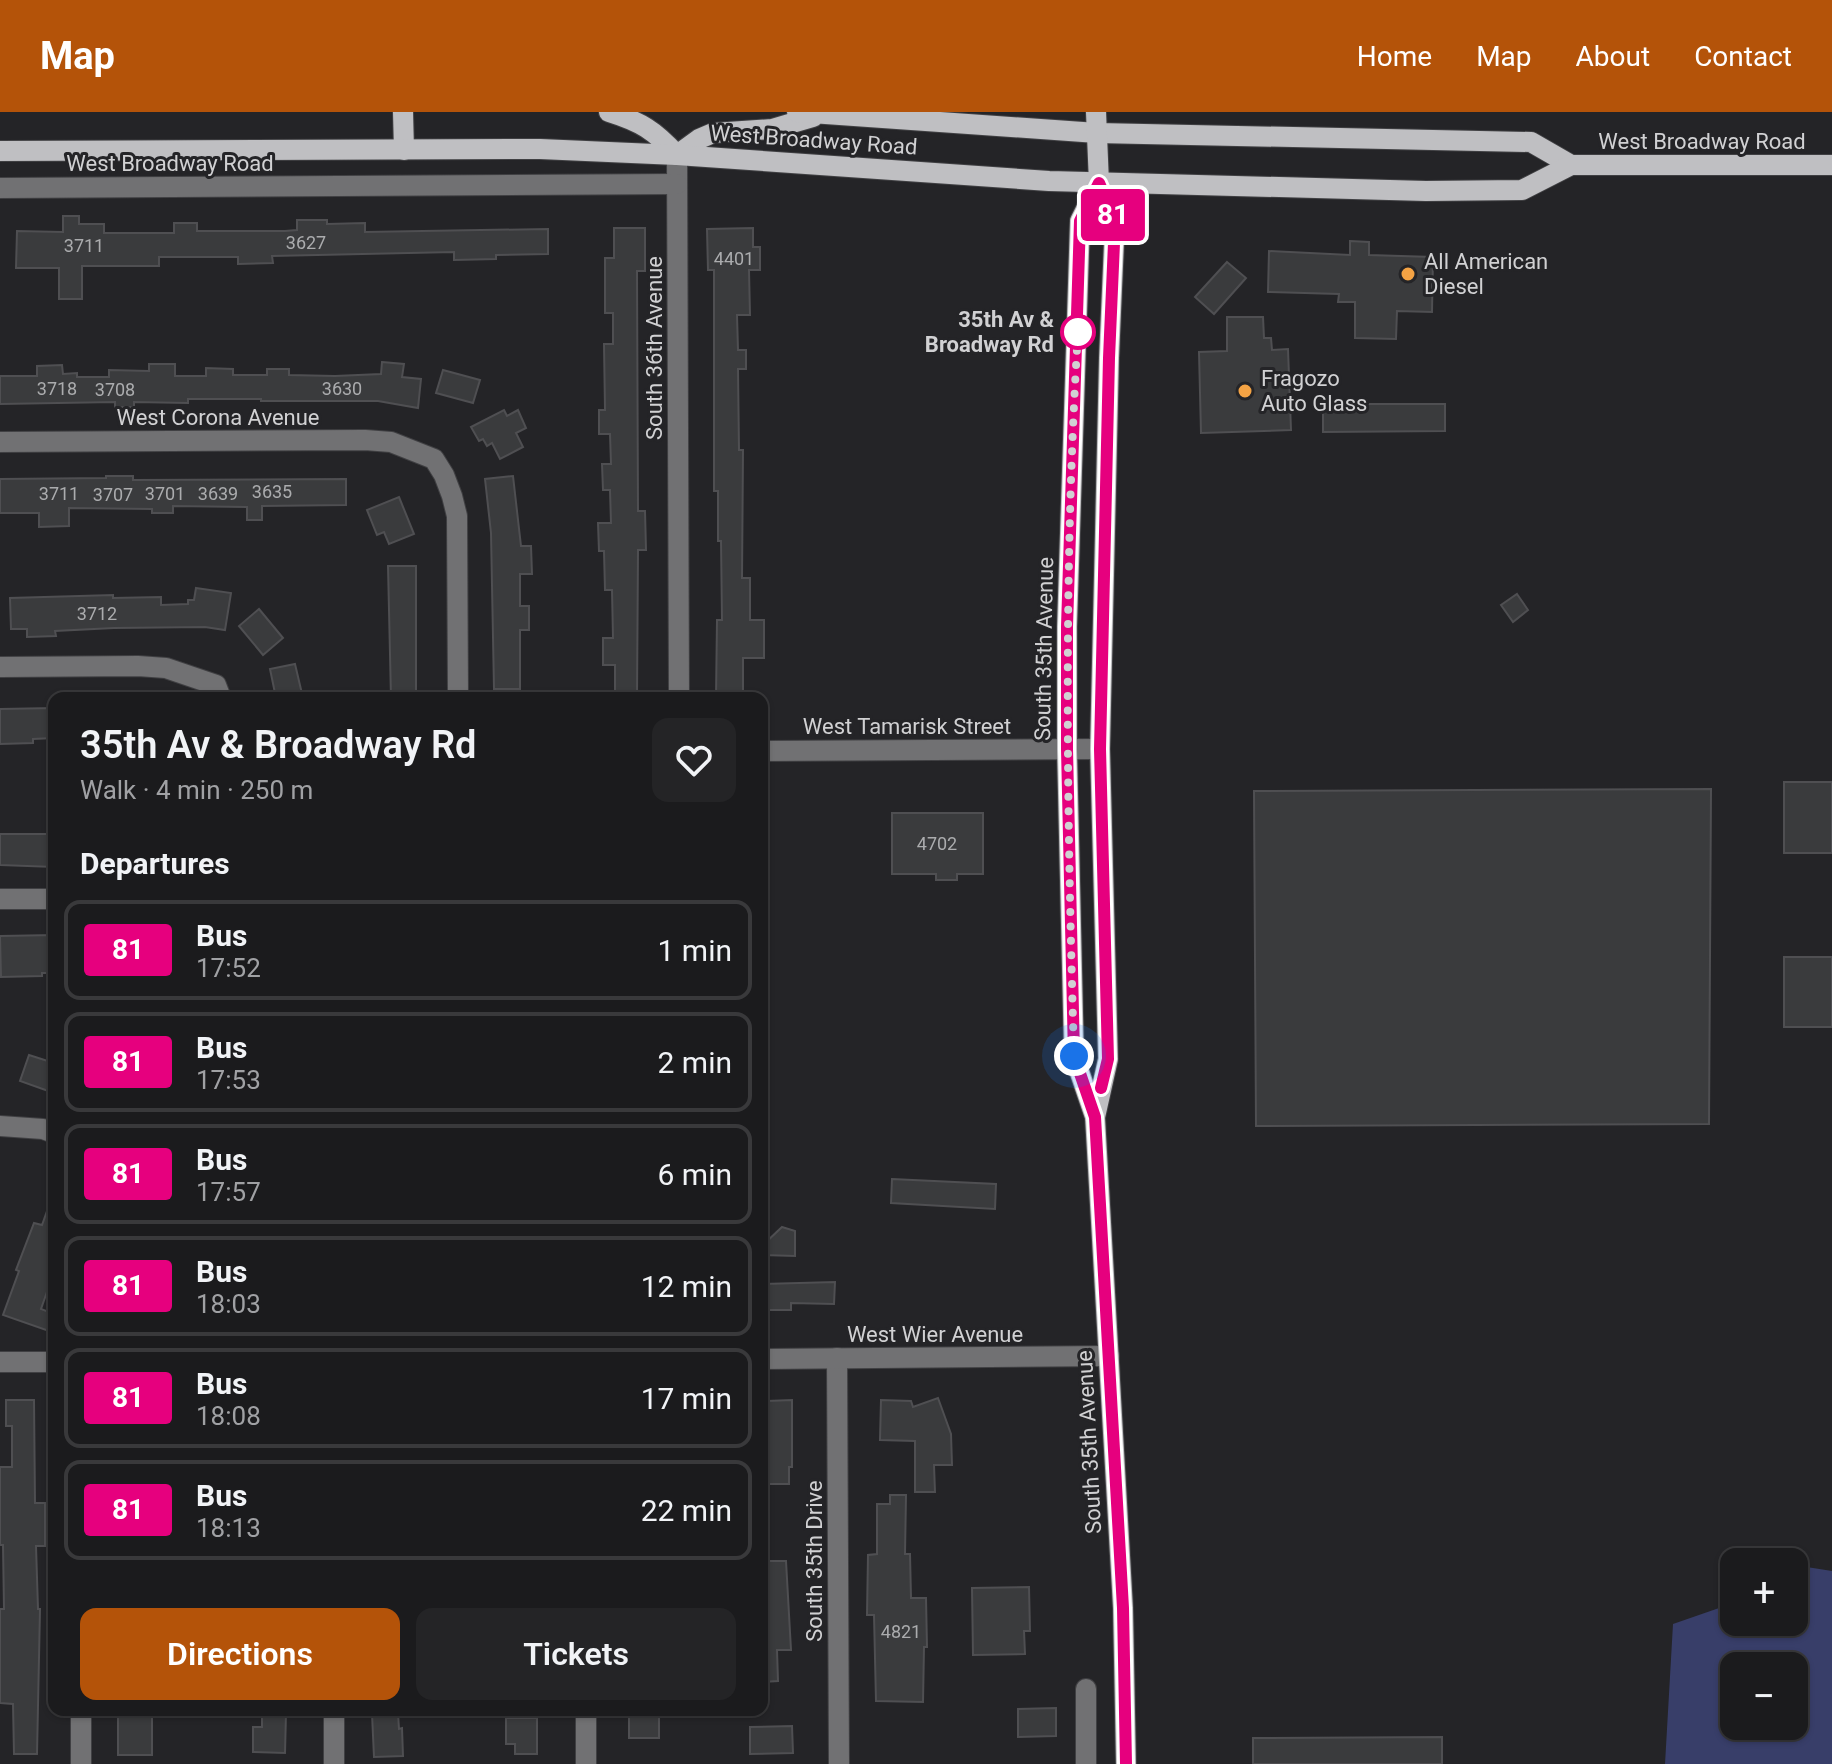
<!DOCTYPE html>
<html lang="en">
<head>
<meta charset="utf-8">
<style>
	body { margin:0; font-family:Roboto,sans-serif; background:#242426; color:#f1f3f6; height:100vh; display:flex; flex-direction:column; font-size:30px; white-space:nowrap }
	* { box-sizing:border-box; margin:0 }
	p { font-size:26px; color:#a0a1a4 }
	.icon { flex:none; width:44px; height:44px; fill:none; stroke:currentColor; stroke-width:2; stroke-linecap:round; stroke-linejoin:round }
	.map { position:relative; flex:1; overflow:hidden }
	.panel { position:absolute; left:48px; top:580px; width:720px; height:1024px; display:flex; flex-direction:column; background:#1b1b1d; border-radius:16px; box-shadow:0 2px 6px #0004,0 0 0 2px #39393b }
	.panel>* { flex:none }
	.badge { padding:0 16px; border-radius:6px; font-size:28px; line-height:52px }
	.controls { position:absolute; left:1720px; top:1436px; display:grid; gap:16px }
	.controls a { display:grid; place-items:center; width:88px; height:88px; border-radius:16px; background:#1b1b1d; box-shadow:0 2px 6px #0004,0 0 0 2px #39393b; font-size:40px }
	.you { position:absolute; width:40px; height:40px; margin:-20px; border:6px solid #fff; border-radius:50%; background:#1a73e8; box-shadow:0 0 0 12px #1a73e833 }
	.map>.badge { position:absolute; translate:-50% -50%; box-shadow:0 0 0 4px #fff }
	h2 { padding:0 32px; font-size:30px; line-height:72px }
	.round { display:grid; place-items:center; flex:none; width:84px; height:84px; border-radius:16px; background:#242426 }
	.overview { display:flex; align-items:center; justify-content:space-between; height:136px; padding:0 32px }
	h1 { font-size:38px; font-weight:600; line-height:60px }
	.primary-button { display:flex; gap:16px; margin-top:auto; padding:16px 32px }
	.primary-button a { flex:1; height:92px; border-radius:16px; background:#b45309; color:#fff; font-size:32px; font-weight:600; line-height:92px; text-align:center }
	.primary-button a+a { background:#242426; color:#f1f3f6 }
	ul { padding:0; list-style:none }
	li { display:flex; align-items:center; gap:24px; height:100px; margin:0 16px 12px; padding:0 16px; border:4px solid #39393b; border-radius:16px }
	li div { flex:1 }
	li b { display:block; font-size:30px }
	li em { font-style:normal }
	li .badge { min-width:88px; font-weight:700; text-align:center }
	header { display:flex; align-items:center; gap:48px; box-sizing:border-box; height:112px; padding:0 40px; background:#b45309; color:#fff }
	header strong { font-size:38px }
	nav { display:flex; gap:44px; margin-inline-start:auto; font-size:28px }
	.map>svg:first-child { display:block }
</style>
</head>
<body>
<header>
<strong>Map</strong>
<nav><a>Home</a><a>Map</a><a>About</a><a>Contact</a></nav>
</header>
<div class="map">
<svg width="1832" height="1652" viewBox="0 0 1832 1652">
	<rect width="100%" height="100%" fill="#242427"/>
	<!-- water -->
	<path fill="#383e69" fill-rule="evenodd" d="M1794 1453 1832 1459V1652H1665L1673 1512 1722 1495 1734 1480V1510H1794ZM1734 1554H1794V1614H1734Z"/>
	<!-- building -->
	<g fill="#3a3b3d" stroke="#4f4f52" stroke-width="2">
		<path d="M63 104H79V112H104V121H174V111H197V119H285L297 118V108H327V112L365 111V120L548 117V142L496 143V147L454 148V140L272 144 273 151 238 152V145H159V154H82V187H59V156H16L17 119 63 120Z"/>
		<path d="M614 116H645V159H637L638 399H645L646 438H638L637 586H615V553H603V526H613L612 478H605L604 439H599L598 411H611L610 378H603L602 352H611L610 322H599V298H605L604 232H613V201H605V146H614Z"/>
		<path d="M753 116V135H760V158H749L750 203H737L738 238H746V257H738L739 338H743L742 466H750V508H764V546H743V586H716L717 508H722L721 429H718V379H714V158H708L707 117Z"/>
		<path d="M1350 129 1369 130V143L1433 145 1432 200 1397 199 1396 227 1355 226V190H1338L1339 182 1268 180 1269 139 1350 143Z"/>
		<path d="M1227 150 1246 166 1214 202 1195 185Z"/>
		<path d="M1227 205H1263L1264 226H1271L1272 238 1288 237 1291 318 1201 321 1199 240 1227 239Z"/>
		<path d="M382 250 404 252 402 265 421 267 418 296 378 289H261V287H188V291L134 290V295H115V290L0 292V264H37V254L62 253 63 262 77 261V265H109V258L149 259V252H175V264H206V256L233 257V263H267V257H289V263L335 264 381 262Z"/>
		<path d="M443 258 480 268 473 291 436 281Z"/>
		<path d="M1323 292H1445V319L1323 320Z"/>
		<path d="M504 298 507 304 518 298 526 316 516 321 523 335 500 347 492 331 487 334 483 327 479 329 471 315Z"/>
		<path d="M106 364H133V368L346 367V393L262 394V408H247V395L173 394V401H152V397L69 396V414L39 415V401H0V367L106 366Z"/>
		<path d="M513 364 521 434H531L532 462H520V494H529V518H520V577H494L491 421 485 367Z"/>
		<path d="M399 385 414 422 389 432 384 420 377 423 367 398Z"/>
		<path d="M388 454H416V586H391Z"/>
		<path d="M196 476 231 481 225 518 205 515 114 516 55 519 56 524 27 525V517H11L10 486 113 483V486L161 485V493L188 492V488H194Z"/>
		<path d="M1517 482 1528 498 1513 510 1501 493Z"/>
		<path d="M259 497 283 526 263 543 239 514Z"/>
		<path d="M295 552 303 586H276L270 557Z"/>
		<path d="M54 596V626L33 627V631L0 632V597Z"/>
		<rect x="1784" y="670" width="48" height="71"/>
		<path d="M1711 677 1709 1012 1256 1014 1254 679Z"/>
		<path d="M892 701H983V762H957V768H936V762H892Z"/>
		<path d="M0 722H54V755L0 753Z"/>
		<path d="M54 823V861H42V864L1 865 0 824Z"/>
		<rect x="1784" y="845" width="48" height="70"/>
		<path d="M29 943 54 951V981L20 969Z"/>
		<path d="M892 1067 996 1072 995 1097 891 1091Z"/>
		<path d="M52 1085 54 1160 41 1197 54 1202 49 1219 3 1203 19 1159 16 1158 34 1111 42 1113Z"/>
		<path d="M782 1115 795 1119V1144L762 1143V1134Z"/>
		<path d="M835 1170 834 1192 791 1191V1198H762V1172Z"/>
		<path d="M938 1286 951 1322 952 1353H934L935 1380H915V1329L880 1328 881 1288 911 1289 913 1295Z"/>
		<path d="M6 1288H34L35 1391H45V1434H36L38 1497H40L37 1642H14L13 1592 0 1591V1497H4L3 1433H0V1355H12V1314H6Z"/>
		<path d="M792 1288V1355H789V1372H764L762 1336H768L767 1289Z"/>
		<path d="M890 1383H906L905 1442H910L911 1486H926L927 1535H924L923 1590 876 1589 874 1503H867L868 1443 877 1442V1392H890Z"/>
		<path d="M762 1449H786L791 1538H777L778 1569 762 1570Z"/>
		<path d="M1029 1475 1030 1519H1024L1025 1542 973 1543 972 1476Z"/>
		<path d="M1056 1596V1624L1018 1625V1597Z"/>
		<rect x="629" y="1599" width="30" height="27"/>
		<path d="M262 1600 286 1601 285 1641 253 1640V1615H262Z"/>
		<path d="M398 1601 399 1617 402 1616 403 1644 374 1645 372 1602Z"/>
		<rect x="118" y="1602" width="34" height="41"/>
		<path d="M506 1606H537V1642H515V1632H506Z"/>
		<path d="M792 1614 793 1641 750 1642V1615Z"/>
		<path d="M1442 1625V1652H1253V1626Z"/>
	</g>
	<g fill="none" stroke-linecap="round" stroke-linejoin="round">
		<defs>
			<g id="minor">
				<path d="M677 43 679 586"/>
				<path d="M0 76 677 72"/>
				<path d="M0 330 365 328 391 330 434 347 444 363 452 384 457 404 458 586"/>
				<path d="M0 555 138 554 166 556 216 573 221 586"/>
				<path d="M762 639 1100 637"/>
				<path d="M0 787H54"/>
				<path d="M0 1014 43 1017 54 1021"/>
				<path d="M837 1246 839 1652"/>
				<path d="M762 1247 1109 1244"/>
				<path d="M0 1250H54"/>
				<path d="M1086 1577V1652"/>
				<path d="M81 1598V1652"/>
				<path d="M334 1598V1652"/>
				<path d="M586 1598V1652"/>
			</g>
			<g id="major">
				<path d="M403 0 404 38"/>
				<path d="M609 0C641 10 654 18 677 43L699 27 713 21 772 17 813 5"/>
				<path d="M797 0 1097 21 1531 30 1571 53"/>
				<path d="M0 39 540 37 677 43 1049 69 1426 79 1522 78 1571 53H1832"/>
				<path d="M1099 71 1080 109 1067 515V637L1074 944 1095 1005 1123 1496 1126 1652"/>
				<path d="M1095 1005 1108 947 1100 637 1109 246 1115 108 1099 71 1096 0"/>
			</g>
		</defs>
		<!-- minor casing -->
		<use href="#minor" stroke="#404043" stroke-width="22"/>
		<!-- major casing -->
		<use href="#major" stroke="#404043" stroke-width="22"/>
		<!-- minor -->
		<use href="#minor" stroke="#717173" stroke-width="20"/>
		<!-- major -->
		<use href="#major" stroke="#bfbfc2" stroke-width="20"/>
	</g>
	<g fill="none" stroke-linecap="round" stroke-linejoin="round">
		<defs>
			<path id="line" d="M1101 976 1108 947 1100 637 1109 246 1115 108 1099 71 1080 109 1067 515V637L1074 944 1095 1005 1123 1496 1126 1652"/>
		</defs>
		<!-- line casing -->
		<use href="#line" stroke="#fff" stroke-width="18"/>
		<!-- line -->
		<use href="#line" stroke="#e6007e" stroke-width="12"/>
		<!-- walk -->
		<path stroke="#d1d1d3" stroke-width="8" stroke-dasharray="0 14.4" d="M1074 944C1067 702 1063 461 1078 220"/>
	</g>
	<!-- markers -->
	<g fill="#f4a344" stroke="#242427" stroke-width="3">
		<circle cx="1408" cy="162" r="8"/>
		<circle cx="1245" cy="279" r="8"/>
	</g>
	<circle fill="#fff" stroke="#e6007e" stroke-width="4" cx="1078" cy="220" r="16"/>
	<g text-anchor="middle" dominant-baseline="central" stroke-width="6" stroke-linejoin="round" paint-order="stroke">
		<!-- number labels -->
		<g font-size="18" fill="#abacae">
			<text x="306" y="130">3627</text>
			<text x="84" y="133">3711</text>
			<text x="734" y="146">4401</text>
			<text x="57" y="276">3718</text>
			<text x="342" y="276">3630</text>
			<text x="115" y="277">3708</text>
			<text x="272" y="379">3635</text>
			<text x="59" y="381">3711</text>
			<text x="165" y="381">3701</text>
			<text x="218" y="381">3639</text>
			<text x="113" y="382">3707</text>
			<text x="97" y="501">3712</text>
			<text x="937" y="731">4702</text>
			<text x="901" y="1519">4821</text>
		</g>
		<!-- street labels -->
		<g font-size="22" fill="#d1d1d3" stroke="#242427">
			<text transform="translate(814 28) rotate(4)">West Broadway Road</text>
			<text x="1702" y="29">West Broadway Road</text>
			<text x="170" y="51">West Broadway Road</text>
			<text transform="translate(654 236) rotate(-90)">South 36th Avenue</text>
			<text x="218" y="305">West Corona Avenue</text>
			<text transform="translate(1044 537) rotate(-89)">South 35th Avenue</text>
			<text x="907" y="614">West Tamarisk Street</text>
			<text x="935" y="1222">West Wier Avenue</text>
			<text transform="translate(1089 1330) rotate(-93)">South 35th Avenue</text>
			<text transform="translate(814 1449) rotate(-90)">South 35th Drive</text>
		</g>
		<!-- poi labels -->
		<g font-size="22" fill="#d1d1d3" stroke="#242427" text-anchor="start">
			<text x="1424" y="149">All American<tspan x="1424" dy="25">Diesel</tspan></text>
			<text x="1261" y="266">Fragozo<tspan x="1261" dy="25">Auto Glass</tspan></text>
		</g>
		<!-- stop labels -->
		<g font-size="22" font-weight="bold" fill="#d1d1d3" stroke="#242427" text-anchor="end">
			<text x="1054" y="207">35th Av &amp;<tspan x="1054" dy="25">Broadway Rd</tspan></text>
		</g>
	</g>
</svg>
<div class="controls">
<a>+</a>
<a>−</a>
</div>
<div class="you" style="left:1074px;top:944px"></div>
<b class="badge" style="left:1113px;top:103px;background:#e6007e;color:#fff">81</b>
<section class="panel">
<div class="overview"><div><h1>35th Av &amp; Broadway Rd</h1><p>Walk · 4 min · 250 m</p></div><a class="round"><svg class="icon" aria-label="heart" viewBox="0 0 24 24"><path d="M12 20l-8-8c-3-5 5-10 8-4 3-6 11-1 8 4z"/></svg></a></div>
<h2>Departures</h2>
<ul>
<li><span class="badge" style="background:#e6007e;color:#fff">81</span><div><b>Bus</b><p>17:52</p></div><em>1 min</em></li>
<li><span class="badge" style="background:#e6007e;color:#fff">81</span><div><b>Bus</b><p>17:53</p></div><em>2 min</em></li>
<li><span class="badge" style="background:#e6007e;color:#fff">81</span><div><b>Bus</b><p>17:57</p></div><em>6 min</em></li>
<li><span class="badge" style="background:#e6007e;color:#fff">81</span><div><b>Bus</b><p>18:03</p></div><em>12 min</em></li>
<li><span class="badge" style="background:#e6007e;color:#fff">81</span><div><b>Bus</b><p>18:08</p></div><em>17 min</em></li>
<li><span class="badge" style="background:#e6007e;color:#fff">81</span><div><b>Bus</b><p>18:13</p></div><em>22 min</em></li>
</ul>
<div class="primary-button"><a>Directions</a><a>Tickets</a></div>
</section>
</div>
</body>
</html>
